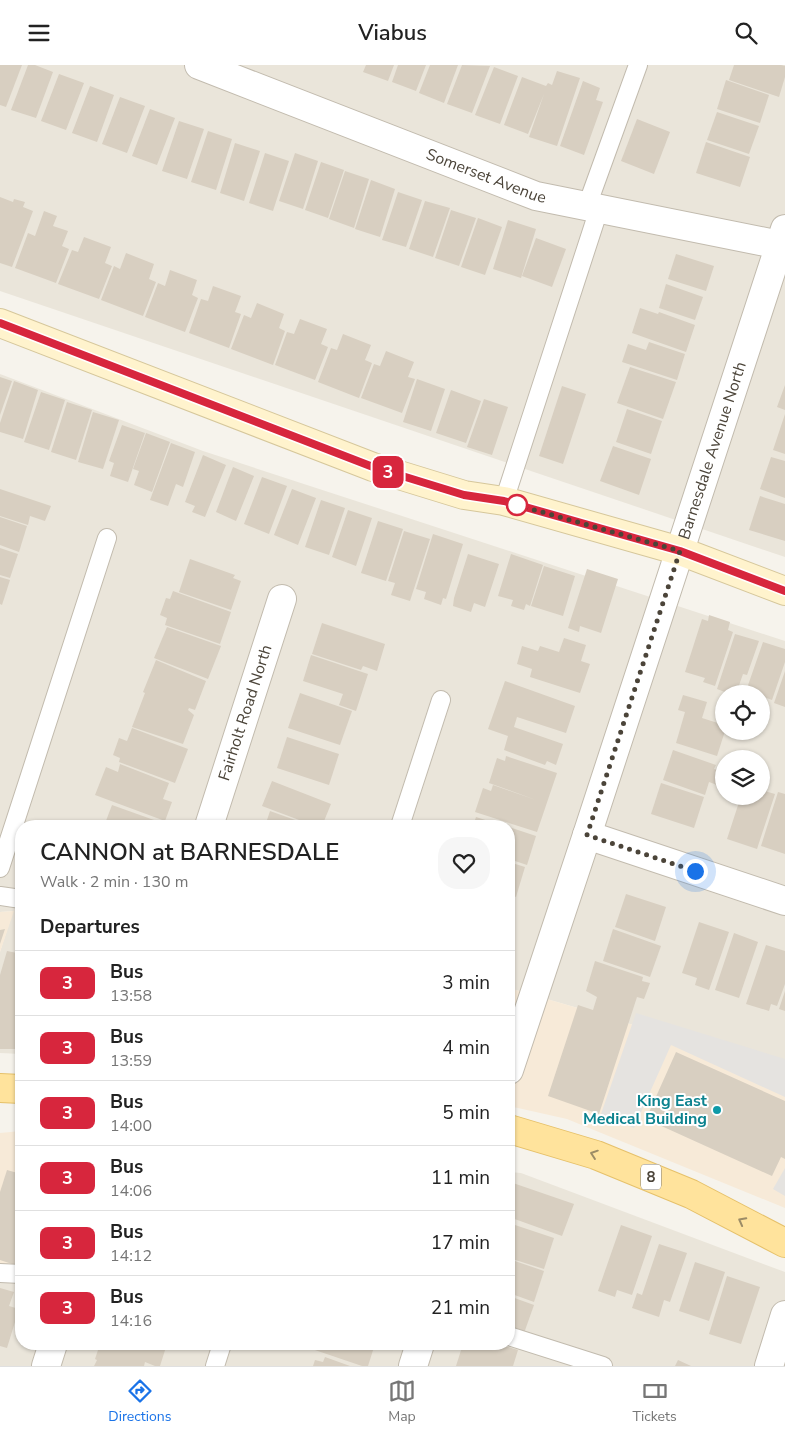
<!DOCTYPE html>
<html lang="en">
<head>
<meta charset="utf-8">
<style>
	body { margin:0; font-family:"Nunito Sans",sans-serif; background:#f6f6f6; color:#222; height:100vh; display:flex; flex-direction:column; font-size:19px; white-space:nowrap }
	* { box-sizing:border-box; margin:0 }
	p { font-size:16px; color:#767676 }
	.icon { flex:none; width:28px; height:28px; fill:none; stroke:currentColor; stroke-width:2; stroke-linecap:round; stroke-linejoin:round }
	.map { position:relative; flex:1; overflow:hidden }
	.details { position:absolute; left:15px; top:755px; width:500px; height:530px; display:flex; flex-direction:column; background:#fff; border-radius:20px; box-shadow:0 1px 4px #0004 }
	.details>* { flex:none }
	.badge { padding:0 10px; border-radius:8px; font-size:18px; line-height:32px }
	.tools { position:absolute; left:715px; top:620px; display:grid; gap:10px }
	.tools a { display:grid; place-items:center; width:55px; height:55px; border-radius:50%; background:#fff; box-shadow:0 1px 4px #0004; font-size:25px }
	.you { position:absolute; width:25px; height:25px; margin:-12px; border:4px solid #fff; border-radius:50%; background:#1a73e8; box-shadow:0 0 0 8px #1a73e833 }
	.map>.badge { position:absolute; translate:-50% -50%; box-shadow:0 0 0 2px #fff }
	h2 { padding:0 25px; font-size:19px; line-height:45px }
	.round { display:grid; place-items:center; flex:none; width:52px; height:52px; border-radius:20px; background:#f6f6f6 }
	.head { display:flex; align-items:center; justify-content:space-between; height:85px; padding:0 25px }
	h1 { font-size:24px; font-weight:600; line-height:38px }
	ul { padding:0; list-style:none }
	li { display:flex; align-items:center; gap:15px; height:65px; padding:0 25px; border-top:1px solid #e0e0e0 }
	li div { flex:1 }
	li b { display:block; font-size:19px }
	li em { font-style:normal }
	li .badge { min-width:55px; font-weight:700; text-align:center }
	header { display:flex; justify-content:space-between; align-items:center; height:65px; padding:0 25px; background:#fff; font-size:22px; font-weight:600 }
	.tab-bar { display:flex; justify-content:space-around; align-items:center; height:70px; border-top:1px solid #e0e0e0; background:#fff; font-size:14px; color:#767676 }
	.tab-bar a { display:grid; justify-items:center; gap:2px }
	.tab-bar .on { color:#1a73e8 }
	.map>svg:first-child { display:block }
</style>
</head>
<body>
<header><svg class="icon" aria-label="menu" viewBox="0 0 24 24"><path d="M4 6h16M4 12h16M4 18h16"/></svg>Viabus<svg class="icon" aria-label="search" viewBox="0 0 24 24"><circle cx="10" cy="10" r="6"/><path d="M15 15l6 6"/></svg></header>
<div class="map">
<svg width="785" height="1301" viewBox="0 0 785 1301">
	<rect width="100%" height="100%" fill="#f6f3ec"/>
	<!-- residential -->
	<g fill="#eae5da" fill-rule="evenodd">
		<path d="M0 0H785V492L0 226Z"/>
		<path d="M0 309 203 386 785 576V1007L588 946 509 923V761H21V989L0 988V887L13 846 0 847ZM724 629H761V666H724ZM724 694H761V731H724Z"/>
		<path d="M509 1107 521 1108 785 1207V1301H0V1214L21 1215V1279H509Z"/>
	</g>
	<!-- commercial -->
	<g fill="#f7ead8">
		<path d="M14 846 0 887V847Z"/>
		<path d="M509 923 588 946 785 1007V1143L567 1054 509 1041Z"/>
		<path d="M21 1066V1215L0 1214V1068Z"/>
	</g>
	<!-- parking -->
	<g fill="#e5e3e0">
		<path d="M636 948 785 994V1032L671 980 634 1063 601 1049Z"/>
		<path d="M785 1103V1131L773 1124Z"/>
	</g>
	<!-- building -->
	<g fill="#d8cfc1">
		<path d="M0 0H22L6 42 0 40Z"/>
		<path d="M28 0H35L53 7 36 53 11 45Z"/>
		<path d="M366 0H394L388 16 363 7Z"/>
		<path d="M398 0H426L416 26 392 17Z"/>
		<path d="M430 0H458L444 38 419 28Z"/>
		<path d="M462 0 490 1 472 48 447 39Z"/>
		<path d="M734 0H781L785 1V12L779 32 729 15Z"/>
		<path d="M494 2 518 11 500 59 475 50Z"/>
		<path d="M557 6 580 13 557 81 529 72 544 29 528 69 504 60 522 12 546 21 548 18 552 20Z"/>
		<path d="M59 9 84 18 66 65 41 56Z"/>
		<path d="M726 15 769 30 760 58 717 44Z"/>
		<path d="M583 16 600 23 596 35 603 37 584 90 560 81Z"/>
		<path d="M90 21 114 30 97 77 72 68Z"/>
		<path d="M120 32 145 41 127 88 102 79Z"/>
		<path d="M150 44 175 53 157 100 132 91Z"/>
		<path d="M717 47 759 61 749 89 707 75Z"/>
		<path d="M637 54 670 67 654 109 621 96Z"/>
		<path d="M179 56 204 64 187 114 162 106Z"/>
		<path d="M208 66 232 74 216 125 191 117Z"/>
		<path d="M706 77 750 92 740 122 696 108Z"/>
		<path d="M235 78 260 86 244 136 220 128Z"/>
		<path d="M265 88 289 96 273 146 249 138Z"/>
		<path d="M295 88 318 96 303 144 279 136Z"/>
		<path d="M321 97 344 105 328 153 305 145Z"/>
		<path d="M345 106 369 114 354 163 329 154Z"/>
		<path d="M371 115 395 124 380 172 355 164Z"/>
		<path d="M398 127 422 135 406 182 382 175Z"/>
		<path d="M0 132 13 137 14 134 25 137 23 142 33 146 12 202 0 198Z"/>
		<path d="M425 136 450 143 433 192 409 184Z"/>
		<path d="M451 145 476 153 459 201 435 193Z"/>
		<path d="M44 146 57 151 53 161 68 166 62 181 69 184 56 218 15 203 28 168 35 171Z"/>
		<path d="M478 153 502 162 485 210 461 202Z"/>
		<path d="M508 155 536 164 521 213 493 204Z"/>
		<path d="M84 172 111 182 105 198 112 201 99 234 58 219 72 185 78 187Z"/>
		<path d="M536 173 566 184 552 222 522 211Z"/>
		<path d="M126 188 154 199 149 214 156 217 143 251 101 235 114 201 120 204Z"/>
		<path d="M676 189 714 201 706 226 668 214Z"/>
		<path d="M170 205 197 215 192 230 198 233 185 267 145 252 158 218 165 221Z"/>
		<path d="M666 219 703 232 695 255 659 243Z"/>
		<path d="M213 221 241 231 235 247 241 249 229 283 189 268 201 234 208 236Z"/>
		<path d="M257 238 284 249 279 263 285 266 273 300 231 284 244 250 251 253Z"/>
		<path d="M640 243 658 249 659 247 695 260 686 287 632 268Z"/>
		<path d="M300 254 327 264 321 279 328 282 315 315 275 300 287 267 294 269Z"/>
		<path d="M343 269 371 280 365 295 372 298 359 333 318 317 331 283 337 285Z"/>
		<path d="M649 277 685 289 677 315 622 297 628 279 646 285Z"/>
		<path d="M386 286 414 297 408 312 415 314 402 348 361 333 374 299 380 301Z"/>
		<path d="M630 302 676 317 663 354 617 338Z"/>
		<path d="M0 312 12 316 0 350Z"/>
		<path d="M417 314 445 324 431 366 403 357Z"/>
		<path d="M14 316 38 325 23 374 0 367V358Z"/>
		<path d="M785 320V345L777 342Z"/>
		<path d="M562 321 586 329 563 399 539 391Z"/>
		<path d="M451 325 481 336 466 378 436 368Z"/>
		<path d="M41 327 65 335 49 385 24 377Z"/>
		<path d="M484 334 508 342 492 390 467 382Z"/>
		<path d="M67 337 92 345 76 395 51 387Z"/>
		<path d="M627 344 662 356 651 389 616 377Z"/>
		<path d="M93 347 119 355 103 404 78 397Z"/>
		<path d="M785 349V389L773 385Z"/>
		<path d="M122 360 145 368 128 417 110 411 114 398 109 396Z"/>
		<path d="M146 368 170 377 152 427 134 420 139 406 133 404Z"/>
		<path d="M171 378 195 387 183 422 176 419 168 441 150 435Z"/>
		<path d="M613 381 651 394 639 430 600 416Z"/>
		<path d="M203 390 226 400 205 452 192 447 195 441 185 437Z"/>
		<path d="M771 392 785 396V433L760 424Z"/>
		<path d="M233 402 254 411 236 456 216 447Z"/>
		<path d="M262 412 287 421 269 469 244 459Z"/>
		<path d="M0 424 51 441 45 456 30 451 28 460 0 451Z"/>
		<path d="M292 424 316 433 298 480 274 470Z"/>
		<path d="M760 431 785 439V476L749 465Z"/>
		<path d="M321 435 345 443 329 490 305 482Z"/>
		<path d="M348 445 372 453 356 501 332 492Z"/>
		<path d="M0 452 27 461 19 487 0 480Z"/>
		<path d="M378 456 403 464 386 516 361 508Z"/>
		<path d="M404 466 430 474 410 536 391 530 395 518 388 516Z"/>
		<path d="M433 469 463 479 446 534 443 533 441 540 424 534 426 527 416 524Z"/>
		<path d="M0 483 18 489 10 513 0 510Z"/>
		<path d="M468 489 499 499 485 542 474 538 471 547 453 541 454 533Z"/>
		<path d="M511 489 543 500 530 541 526 539 524 545 511 541 513 535 498 531Z"/>
		<path d="M190 494 235 510 233 513 241 516 231 545 179 527Z"/>
		<path d="M544 501 575 511 563 551 531 541Z"/>
		<path d="M587 504 618 514 601 568 580 561 579 567 568 563Z"/>
		<path d="M0 512 10 515 2 540 0 539Z"/>
		<path d="M173 526 231 547 220 579 165 560 167 553 160 550 166 533 170 534Z"/>
		<path d="M709 550 730 557 728 565 733 567 715 621 703 617 705 613 685 607 702 554 708 556Z"/>
		<path d="M322 558 385 579 377 606 363 601 361 605 312 589Z"/>
		<path d="M167 562 221 581 208 614 154 593Z"/>
		<path d="M735 569 759 576 747 610 743 609 736 629H730L717 624Z"/>
		<path d="M564 573 586 580 581 596 590 599 580 628 530 612 532 604 517 599 522 581 538 586 540 581 559 587Z"/>
		<path d="M763 577 785 584V597L772 635 761 631V629H753L746 626Z"/>
		<path d="M311 590 368 609 356 646 339 640 343 629 303 616Z"/>
		<path d="M156 595 206 616 195 645 189 643 188 645 194 650 183 679 132 662 145 628 143 627Z"/>
		<path d="M785 606V642L774 638Z"/>
		<path d="M505 616 575 641 566 668 517 652 514 662 563 679 556 700 547 696 545 700 504 685 508 671 488 664Z"/>
		<path d="M300 628 352 646 340 680 288 663Z"/>
		<path d="M683 630 707 637 702 653 724 660 725 666 717 691 676 678 685 647 678 645Z"/>
		<path d="M132 663 188 684 175 718 119 697 120 693 113 690 119 673 127 676Z"/>
		<path d="M287 672 339 689 329 720 277 703Z"/>
		<path d="M673 685 716 700 714 704 722 706 717 720 709 717 705 730 663 715Z"/>
		<path d="M506 691 557 708 537 767 475 747 483 723 491 726 493 720 536 735 489 718 497 693 505 696Z"/>
		<path d="M120 699 169 718 163 734 172 737 165 756 95 730 106 702 118 707Z"/>
		<path d="M272 716 331 739 322 761H315L262 741Z"/>
		<path d="M661 718 704 732 694 763 651 749Z"/>
		<path d="M761 725 775 729 757 784 727 774 741 731H761Z"/>
		<path d="M778 727 785 729V789L761 781Z"/>
		<path d="M112 740 154 755 152 761H104Z"/>
		<path d="M270 746 312 761H265Z"/>
		<path d="M476 752 504 761H473Z"/>
		<path d="M509 762 536 771 527 800 509 794Z"/>
		<path d="M509 797 525 802 516 832 509 829Z"/>
		<path d="M626 829 666 842 655 876 615 862Z"/>
		<path d="M509 832 514 834 509 850Z"/>
		<path d="M699 857 729 867 709 925 695 920 697 913 682 908Z"/>
		<path d="M5 864 0 879V865Z"/>
		<path d="M613 864 661 881 650 912 603 896Z"/>
		<path d="M734 868 758 877 739 933 715 925Z"/>
		<path d="M766 880 785 886V919L777 941 771 939 769 946 746 939Z"/>
		<path d="M19 882 21 883V984H0V910L7 886 17 888Z"/>
		<path d="M595 896 643 912 642 916 650 918 644 934 637 932 599 1049 548 1031 578 940 593 945 597 932 586 926Z"/>
		<path d="M785 926V946L779 944Z"/>
		<path d="M676 987 785 1036V1094L781 1092 772 1111 646 1054Z"/>
		<path d="M7 1105 21 1109V1202L0 1195V1127Z"/>
		<path d="M513 1118 574 1139 562 1171 509 1152V1131Z"/>
		<path d="M509 1158 554 1173 544 1204 509 1193Z"/>
		<path d="M621 1160 652 1171 632 1230 617 1225 615 1232 598 1226Z"/>
		<path d="M659 1179 687 1188 670 1237 664 1235 659 1252 632 1243 637 1228 642 1230Z"/>
		<path d="M509 1194 544 1206 534 1237 509 1228Z"/>
		<path d="M695 1197 725 1207 709 1256 679 1246Z"/>
		<path d="M727 1211 760 1222 741 1279 709 1269Z"/>
		<path d="M0 1223 14 1227 9 1241 19 1244 7 1283 0 1281Z"/>
		<path d="M509 1231 534 1240 523 1271 509 1266Z"/>
		<path d="M100 1279H156L166 1282 160 1301H155L145 1297 144 1301H94L97 1295 95 1294Z"/>
		<path d="M307 1279H375L368 1301H362L306 1282Z"/>
		<path d="M463 1279H498L518 1285 513 1301H456Z"/>
		<path d="M325 1292 350 1301H313L315 1295 323 1297Z"/>
		<path d="M678 1295 691 1301H675Z"/>
	</g>
	<g fill="none" stroke-linecap="round" stroke-linejoin="round">
		<defs>
			<g id="service">
				<path d="M587 141 638 0"/>
				<path d="M504 436 599 144"/>
				<path d="M400 761 441 635"/>
				<path d="M0 803 107 473"/>
				<path d="M0 831 21 834"/>
				<path d="M0 1208 21 1209"/>
				<path d="M509 1271 603 1301"/>
				<path d="M215 1301 222 1279"/>
			</g>
			<g id="minor">
				<path id="s1" d="M199 0 536 131 785 181"/>
				<path id="s2" d="M209 761 282 534"/>
				<path d="M587 770 785 836"/>
				<path id="s3" d="M509 1005 587 770 785 164"/>
				<path d="M46 1301 53 1279"/>
				<path d="M413 1301 420 1279"/>
				<path d="M769 1301 785 1250"/>
			</g>
			<path id="secondary" d="M0 258 373 402 464 430 504 436 680 486 785 526"/>
			<g id="primary">
				<path d="M0 1023 21 1024"/>
				<path d="M509 1064 596 1090 691 1129 785 1178"/>
			</g>
		</defs>
		<!-- service casing -->
		<use href="#service" stroke="#c2bbae" stroke-width="20"/>
		<!-- minor casing -->
		<use href="#minor" stroke="#c2bbae" stroke-width="30"/>
		<!-- secondary casing -->
		<use href="#secondary" stroke="#d6c79b" stroke-width="30"/>
		<!-- primary casing -->
		<use href="#primary" stroke="#e6c16a" stroke-width="30"/>
		<!-- service -->
		<use href="#service" stroke="#fff" stroke-width="18"/>
		<!-- minor -->
		<use href="#minor" stroke="#fff" stroke-width="28"/>
		<!-- secondary -->
		<use href="#secondary" stroke="#fff3cd" stroke-width="28"/>
		<!-- primary -->
		<use href="#primary" stroke="#ffe39c" stroke-width="28"/>
	</g>
	<!-- one-way arrows -->
	<defs><path id="oneway-chevron" d="M-2-3.5L2.5 0L-2 3.5" fill="none" stroke-width="1.6" stroke-linecap="round" stroke-linejoin="round" transform="scale(1.25)"/></defs>
	<g stroke="#9c8c66">
		<use href="#oneway-chevron" transform="translate(594 1089) rotate(-161)"/>
		<use href="#oneway-chevron" transform="translate(742 1156) rotate(-152)"/>
	</g>
	<g fill="none" stroke-linecap="round" stroke-linejoin="round">
		<defs>
			<path id="line" d="M0 258 373 402 464 430 504 436 680 486 785 526"/>
		</defs>
		<!-- line casing -->
		<use href="#line" stroke="#fff" stroke-width="11"/>
		<!-- line -->
		<use href="#line" stroke="#d7263d" stroke-width="8"/>
		<!-- walk -->
		<path stroke="#4b4439" stroke-width="5" stroke-dasharray="0 9" d="M517 440 680 486 587 770 695 806"/>
	</g>
	<!-- markers -->
	<circle fill="#fff" stroke="#d7263d" stroke-width="2.5" cx="517" cy="440" r="10"/>
	<circle fill="#0f9aa8" stroke="#fff" stroke-width="2" cx="717" cy="1045" r="5"/>
	<g text-anchor="middle" dominant-baseline="central" stroke-width="4" stroke-linejoin="round" paint-order="stroke">
		<!-- shield labels -->
		<rect fill="#fff" stroke="#817c74" stroke-width="1" x="641" y="1099.5" width="20" height="25" rx="4"/>
		<g font-size="15" font-weight="bold" fill="#4b4439">
			<text x="651" y="1112">8</text>
		</g>
		<!-- street labels -->
		<g font-size="16" fill="#4b4439" stroke="#fff">
			<text stroke="none"><textPath href="#s1" startOffset="308">Somerset Avenue</textPath></text>
			<text stroke="none"><textPath href="#s3" startOffset="652">Barnesdale Avenue North</textPath></text>
			<text stroke="none"><textPath href="#s2" startOffset="119">Fairholt Road North</textPath></text>
		</g>
		<!-- culture labels -->
		<g font-size="16" font-weight="bold" fill="#0d838f" stroke="#fff" text-anchor="end">
			<text x="707" y="1036">King East<tspan x="707" dy="18">Medical Building</tspan></text>
		</g>
	</g>
</svg>
<div class="tools">
<a><svg class="icon" aria-label="locate" viewBox="0 0 24 24"><circle cx="12" cy="12" r="6"/><path d="M12 2v4M12 18v4M2 12h4M18 12h4"/></svg></a>
<a><svg class="icon" aria-label="layers" viewBox="0 0 24 24"><path d="M12 4l9 5-9 5-9-5zM3 14l9 5 9-5"/></svg></a>
</div>
<div class="you" style="left:695px;top:806px"></div>
<b class="badge" style="left:388px;top:407px;background:#d7263d;color:#fff">3</b>
<section class="details">
<div class="head"><div><h1>CANNON at BARNESDALE</h1><p>Walk · 2 min · 130 m</p></div><a class="round"><svg class="icon" aria-label="heart" viewBox="0 0 24 24"><path d="M12 20l-8-8c-3-5 5-10 8-4 3-6 11-1 8 4z"/></svg></a></div>
<h2>Departures</h2>
<ul>
<li><span class="badge" style="background:#d7263d;color:#fff">3</span><div><b>Bus</b><p>13:58</p></div><em>3 min</em></li>
<li><span class="badge" style="background:#d7263d;color:#fff">3</span><div><b>Bus</b><p>13:59</p></div><em>4 min</em></li>
<li><span class="badge" style="background:#d7263d;color:#fff">3</span><div><b>Bus</b><p>14:00</p></div><em>5 min</em></li>
<li><span class="badge" style="background:#d7263d;color:#fff">3</span><div><b>Bus</b><p>14:06</p></div><em>11 min</em></li>
<li><span class="badge" style="background:#d7263d;color:#fff">3</span><div><b>Bus</b><p>14:12</p></div><em>17 min</em></li>
<li><span class="badge" style="background:#d7263d;color:#fff">3</span><div><b>Bus</b><p>14:16</p></div><em>21 min</em></li>
</ul>
</section>
</div>
<nav class="tab-bar">
<a class="on"><svg class="icon" aria-label="directions" viewBox="0 0 24 24"><path d="M12 3l9 9-9 9-9-9zM9 14v-3h6M13 9l2 2-2 2"/></svg>Directions</a>
<a><svg class="icon" aria-label="map" viewBox="0 0 24 24"><path d="M3 6l6-2 6 2 6-2v14l-6 2-6-2-6 2zM9 4v14M15 6v14"/></svg>Map</a>
<a><svg class="icon" aria-label="tickets" viewBox="0 0 24 24"><path d="M3 7h18v10H3zM15 7v10"/></svg>Tickets</a>
</nav>
</body>
</html>
